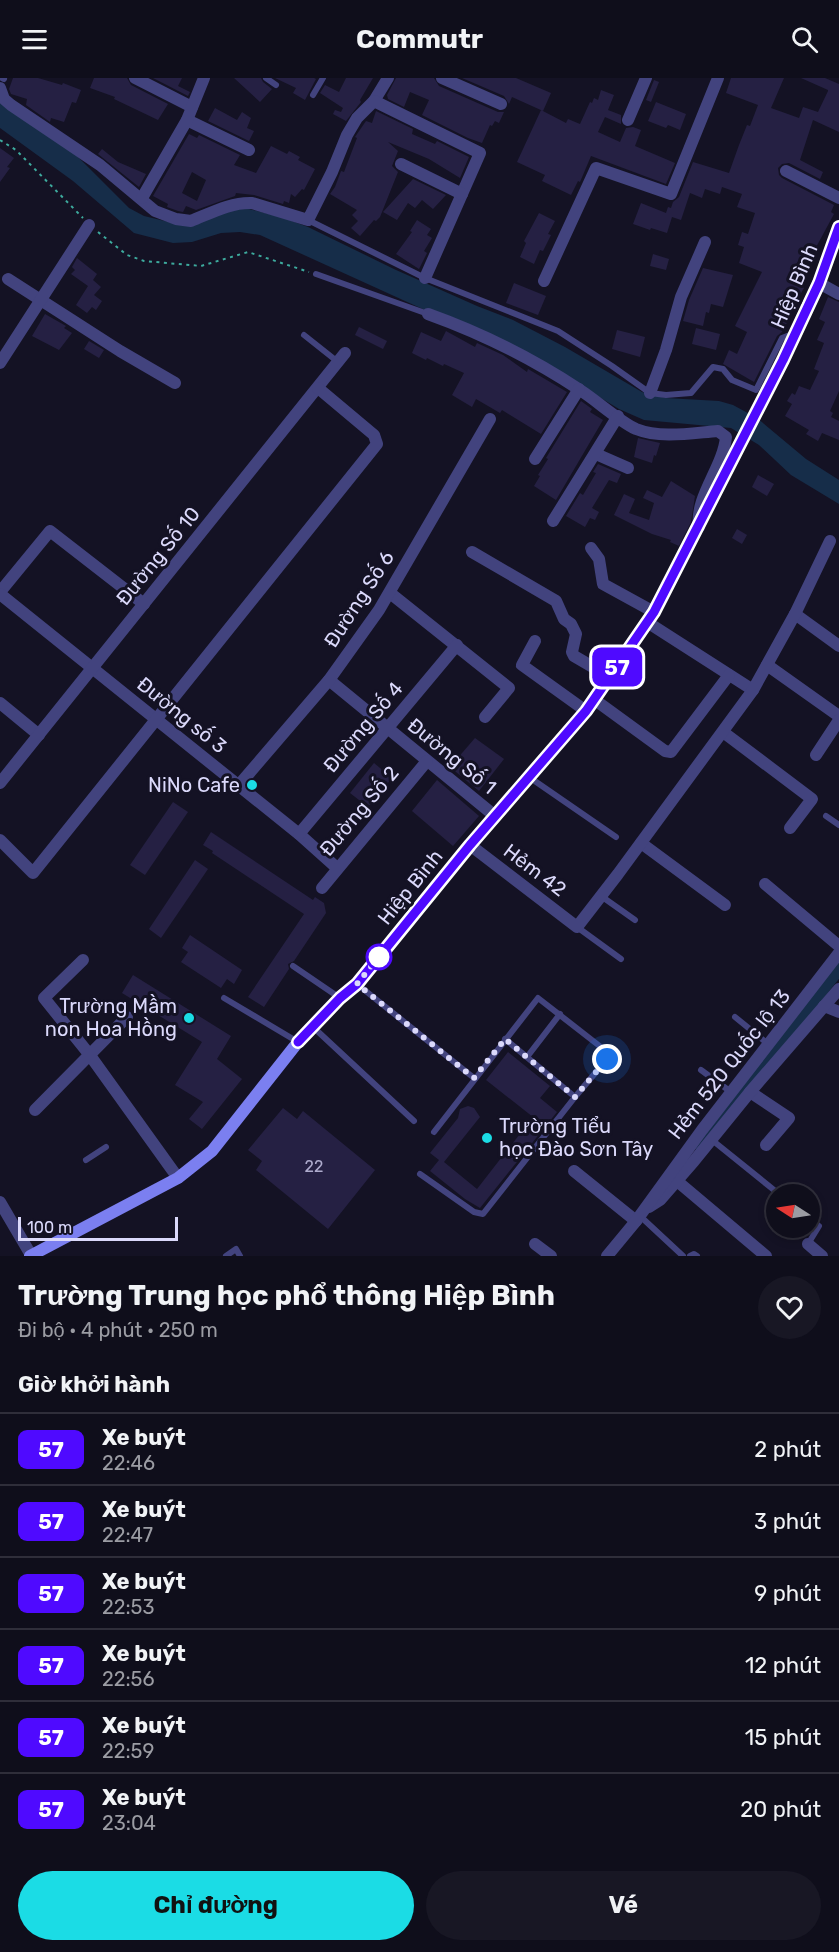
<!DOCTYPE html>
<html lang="vi">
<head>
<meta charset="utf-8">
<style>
	body { margin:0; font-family:Rubik,sans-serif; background:#181724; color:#f1f3f6; height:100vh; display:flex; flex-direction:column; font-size:22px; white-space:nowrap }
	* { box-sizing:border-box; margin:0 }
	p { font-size:20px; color:#9b9ca3 }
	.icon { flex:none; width:33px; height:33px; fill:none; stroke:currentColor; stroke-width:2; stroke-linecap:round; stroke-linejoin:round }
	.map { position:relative; height:1178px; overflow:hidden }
	.side { display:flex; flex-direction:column; background:#0f0e1b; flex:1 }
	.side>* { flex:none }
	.badge { padding:0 12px; border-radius:9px; font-size:21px; line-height:39px }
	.needle { width:39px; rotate:282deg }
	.buttons { position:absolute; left:766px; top:1106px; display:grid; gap:12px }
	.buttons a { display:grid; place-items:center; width:54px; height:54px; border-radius:50%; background:#0f0e1b; box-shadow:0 3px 9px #0003,0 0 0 2px #2f2e3a; font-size:30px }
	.scale { position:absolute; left:18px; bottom:15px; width:160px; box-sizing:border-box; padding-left:6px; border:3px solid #dbd9fb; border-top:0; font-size:16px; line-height:21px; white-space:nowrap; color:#dbd9fb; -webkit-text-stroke:4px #141224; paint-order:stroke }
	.you { position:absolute; width:30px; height:30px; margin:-15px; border:4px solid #fff; border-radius:50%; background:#1a73e8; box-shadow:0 0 0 9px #1a73e833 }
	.map>.badge { position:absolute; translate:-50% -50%; box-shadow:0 0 0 3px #fff }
	h2 { padding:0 18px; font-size:22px; line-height:54px }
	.round { display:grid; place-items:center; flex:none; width:63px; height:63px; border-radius:32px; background:#181724 }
	.headline { display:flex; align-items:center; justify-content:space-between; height:102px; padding:0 18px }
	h1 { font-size:28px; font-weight:700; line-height:45px }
	.cta { display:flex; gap:12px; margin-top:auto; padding:12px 18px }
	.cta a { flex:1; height:69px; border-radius:36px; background:#1bdce5; color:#111; font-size:24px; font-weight:700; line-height:69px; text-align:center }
	.cta a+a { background:#181724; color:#f1f3f6 }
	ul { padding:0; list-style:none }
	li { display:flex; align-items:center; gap:18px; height:72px; padding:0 18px; border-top:2px solid #2f2e3a }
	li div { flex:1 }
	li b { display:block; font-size:22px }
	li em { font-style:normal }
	li .badge { min-width:66px; font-weight:700; text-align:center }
	header { display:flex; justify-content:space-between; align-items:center; height:78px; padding:0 18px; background:#0f0e1b; font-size:27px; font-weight:700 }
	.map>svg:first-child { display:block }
</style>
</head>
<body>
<header><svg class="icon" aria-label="menu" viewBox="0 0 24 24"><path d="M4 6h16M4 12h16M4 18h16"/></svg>Commutr<svg class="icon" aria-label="search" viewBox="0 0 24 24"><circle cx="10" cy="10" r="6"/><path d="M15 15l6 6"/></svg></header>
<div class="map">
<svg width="839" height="1178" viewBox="0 0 839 1178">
	<rect width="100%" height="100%" fill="#141224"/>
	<!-- water -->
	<path fill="#162d49" d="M0 25 72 73 129 130 144 138 173 145 245 130 281 139 308 149 396 192 477 228 513 242 565 269 642 314 666 320 719 323 733 327 757 340 806 381 839 402V426L791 397 759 367 731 350 644 342 619 331 548 288 260 157 240 154 221 155 192 164 173 165 134 155 73 103 0 50Z"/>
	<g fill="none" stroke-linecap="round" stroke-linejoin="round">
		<!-- canal -->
		<path stroke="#162d49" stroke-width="12" d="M700 1067 839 891"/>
	</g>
	<!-- building -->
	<g fill="#252043" fill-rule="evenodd">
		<path d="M13 0H38L62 7 63 5 81 12 76 25 72 24 64 44 51 40 50 44 26 27 27 21 11 16 9 11Z"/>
		<path d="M94 0H127L131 7 168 26 158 42 114 21 115 19 90 10Z"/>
		<path d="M153 0H182L178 8 190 14 188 18Z"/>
		<path d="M234 0H261L263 4 272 11 260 24Z"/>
		<path d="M275 0H314L316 1 305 22 293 15 296 10Z"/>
		<path d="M346 0H373L360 22 361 24 346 43 333 36 335 32 341 34 343 30 320 15 325 7 339 14Z"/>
		<path d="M396 0H434L439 8 498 34H504L499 45 495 43 492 48 490 47 482 65 468 60 422 37 429 22 410 14 404 29 388 21 387 17Z"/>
		<path d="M462 0H516L551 15 543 33 512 19 509 26 504 18Z"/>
		<path d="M731 0H784L771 30 799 40 803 29 818 34 828 13V12L801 0H825L839 6V54L813 42 800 82 823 94 820 101 789 85 782 86 778 90 779 97 782 100 834 127 831 134 834 136 800 199 805 202 802 208 804 210 789 236 791 237 782 254 777 258 754 304 723 286 729 272 737 276 747 254 735 248 762 194 739 185 744 169 738 167 742 154 748 156 755 135 737 129 742 116 722 109 720 116 705 111 702 120 690 115 681 142 672 139 667 155 651 150 650 152 633 146 641 125 666 135 668 129 671 130 673 124 679 119 693 84 729 95 739 67 747 47 750 48 758 27 726 15Z"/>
		<path d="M654 2 659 4 651 24 646 22Z"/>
		<path d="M601 12 614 17 608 32 621 37V46L605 39 598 54 620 64 626 50 633 49 641 52 635 68 675 85 666 106 591 78 580 104 578 103 571 117 542 103 545 97 517 84 541 32 566 45 568 41 580 46 590 24 592 25 594 20 598 22Z"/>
		<path d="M656 24 686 36 680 52 668 47 666 50 648 43Z"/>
		<path d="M215 30 237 42 242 34 251 40 247 50 254 53 249 63 208 43Z"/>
		<path d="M376 33 413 51 412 56 435 66 437 63 469 79 460 100 429 81 388 64 398 73 392 88 398 94 380 139 376 143 374 142 360 158 351 150 358 143 352 137 357 132 330 116 335 109 341 93 344 94 357 60 355 59 366 43 372 45Z"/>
		<path d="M189 56 197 60 199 57 240 77 234 87 256 95 271 68 287 76 289 73 300 79 298 82 315 91 304 112 302 111 295 119 291 116 289 125 284 123 283 126 254 117 236 115 235 118 196 132 186 128 183 134 178 133 167 129 168 126 153 118ZM192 94 206 102 197 123 182 115Z"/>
		<path d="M0 70 14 80 7 89 10 90 0 104Z"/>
		<path d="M102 71 118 84 146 96 139 109 98 76Z"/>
		<path d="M413 101 446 117 433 131 422 122 415 130 408 125 397 142 383 134Z"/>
		<path d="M539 135 555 143 548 156 551 157 543 173 540 172 534 186 520 179 526 165 524 163Z"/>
		<path d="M417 142 431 151 427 157 432 160 424 173 427 175 419 191 396 176 412 154 410 153Z"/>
		<path d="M653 176 669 181 666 192 650 188Z"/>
		<path d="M77 180 97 196 93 202 101 209 94 217 102 223 96 232 92 229 87 235 76 227 88 208 71 196 75 192 72 189Z"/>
		<path d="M703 190 733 197 723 229 711 226 709 235 706 234 703 248 683 243 689 222Z"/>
		<path d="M514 205 546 218 538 237 506 225Z"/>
		<path d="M828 219 839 224V313L830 333 833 335 831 339 839 343V362L822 355 818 363 806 356 809 352 785 338 792 326 787 323 792 315 795 317 799 308 810 312 819 293 814 291 824 265 817 262 825 244 819 241Z"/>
		<path d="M45 236 66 248 64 250 72 255 59 272 32 258Z"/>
		<path d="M359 249 387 263 383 271 355 257Z"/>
		<path d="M696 250 720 256 716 272 692 266Z"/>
		<path d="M617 252 645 259 640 279 612 271Z"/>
		<path d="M446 253 475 269 477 265 503 277 527 294 528 291 567 314 541 356 502 332 500 335 476 321 472 329 452 317 464 295 444 286 443 288 427 280 426 282 412 275 421 254 441 263Z"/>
		<path d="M89 263 104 272 99 280 84 271Z"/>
		<path d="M581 323 592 331 590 334 603 342 556 422 534 408 540 398 538 397 548 381 546 380Z"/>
		<path d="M638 360 660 365 656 378 654 377 652 385 634 379Z"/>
		<path d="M598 386 621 396 617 405 609 402 592 430 599 434 595 442 590 440 585 449 566 438 580 415 583 417 596 395 593 394Z"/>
		<path d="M758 397 774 406 767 418 752 409Z"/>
		<path d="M671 403 695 418 691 444 679 468 670 464 671 462 652 456 614 437 624 416 635 421 629 435 649 442 654 425 643 420 647 412 662 419Z"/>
		<path d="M737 451 747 457 742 466 732 460Z"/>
		<path d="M475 660 504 681 479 713 450 689Z"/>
		<path d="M374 685 392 700 368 729 350 715Z"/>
		<path d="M437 702 479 738 453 768 412 733Z"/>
		<path d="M173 724 188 734 145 797 130 787Z"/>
		<path d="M211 754 313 822 315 819 324 825 326 835 294 883 288 886 289 891 264 929 248 919 304 836 212 775 213 773 203 767Z"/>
		<path d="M195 782 208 791 161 860 149 851Z"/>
		<path d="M190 857 242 892 234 906 227 901 221 910 181 884 188 874 182 870Z"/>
		<path d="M133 897 231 958 217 981 242 1001 202 1051 189 1041 203 1024 175 1007 202 964 122 915Z"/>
		<path d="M508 974 550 1008 540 1020 557 1034 480 1130 465 1121 430 1093 439 1082 430 1075 458 1040 460 1031 468 1028 474 1030 480 1039 444 1084 477 1111 533 1039 486 1002Z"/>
		<path d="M283 1030 297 1041 303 1033 375 1092 328 1151 256 1092 262 1083 248 1072Z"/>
	</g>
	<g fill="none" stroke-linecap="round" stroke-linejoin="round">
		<!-- path -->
		<g stroke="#3daa9d" stroke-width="2" stroke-dasharray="3 4.5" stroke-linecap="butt">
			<path d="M0 62 16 72 83 140"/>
			<path d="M98 154 127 177 144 183 201 188 248 174 309 194"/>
		</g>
		<!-- lane -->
		<g stroke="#42437e" stroke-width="6">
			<path d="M2 0 4 1"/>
			<path d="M266 0 276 7"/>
			<path d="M313 17 323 0"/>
			<path d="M308 142 425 200 558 253 612 288 650 315 666 317 691 315 713 289 723 291 732 302 756 312 782 260 795 255"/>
			<path d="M316 196 428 236"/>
			<path d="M304 257 338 284"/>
			<path d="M529 699 616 759"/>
			<path d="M826 738 839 747"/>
			<path d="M601 818 635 842"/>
			<path d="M577 849 621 881"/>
			<path d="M293 888 340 920"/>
			<path d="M357 906 474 1000"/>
			<path d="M224 920 298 964"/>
			<path d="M735 939 768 966"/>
			<path d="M313 949 414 1043"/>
			<path d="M505 961 575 1019"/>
			<path d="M527 979 560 936"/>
			<path d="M701 992 731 1014"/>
			<path d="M712 1062 779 1116"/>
			<path d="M86 1082 106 1069"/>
			<path d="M420 1096 474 1134 483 1136 575 1019 607 981 606 973 538 920 434 1054"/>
			<path d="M640 1138 683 1178"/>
			<path d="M808 1166 819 1148 810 1141"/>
			<path d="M226 1178 236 1171 240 1178"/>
			<path d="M690 1178 694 1176 697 1178"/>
		</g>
		<!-- street -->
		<g stroke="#42437e" stroke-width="12">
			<path d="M135 0 192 29"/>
			<path d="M442 0 501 26"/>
			<path d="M0 10 4 21 11 27 100 87 155 133 176 141 191 143C211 135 231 124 252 125L308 142 332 94 347 57 357 40 374 23 388 0"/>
			<path d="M374 23 480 75 425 200"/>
			<path d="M187 42 249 72"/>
			<path d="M628 42 646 0"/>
			<path d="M401 86 462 116"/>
			<path d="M786 93 839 120"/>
			<path d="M142 120 187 42 204 0"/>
			<path d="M8 201 120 273 175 305"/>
			<path d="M544 203 596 90 671 116 718 0"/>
			<path d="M819 205 839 216"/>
			<path d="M428 236C481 255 533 281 580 312 596 322 620 344 636 351 661 361 692 355 718 353L726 359C723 390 695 418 699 449"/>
			<path d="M0 285 89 147"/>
			<path d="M650 315 666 272 681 219 705 164"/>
			<path d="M596 376 628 390"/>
			<path d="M535 381 579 311"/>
			<path d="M553 443 618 338"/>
			<path d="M591 470 599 481 603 506 654 534"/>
			<path d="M472 474 556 523 564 541 571 546 576 556 572 574 574 578 610 599"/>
			<path d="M0 514 50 453 144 526"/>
			<path d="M390 515 509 610 485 639"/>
			<path d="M0 516 299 756 337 790"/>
			<path d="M795 536 839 568"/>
			<path d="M647 544 753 612"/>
			<path d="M535 563 522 587 586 633"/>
			<path d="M767 587 839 638"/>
			<path d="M329 602 495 738"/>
			<path d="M595 622 665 673 671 674 729 597"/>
			<path d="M0 625 39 657"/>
			<path d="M723 654 812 721 790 750"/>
			<path d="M816 677 839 642"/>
			<path d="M0 705 345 275"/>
			<path d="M239 707 329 602 379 532 490 341"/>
			<path d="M299 756 457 567"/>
			<path d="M0 762 33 795 377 366 374 357 318 310"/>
			<path d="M641 765 725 827"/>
			<path d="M470 767 577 849 618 796 753 612 795 536 830 463"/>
			<path d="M765 806 839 868"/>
			<path d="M322 810 427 683"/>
			<path d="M83 882 44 920 89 976 178 1100"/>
			<path d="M824 928 839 934"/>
			<path d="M750 1014 789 1040 766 1067"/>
			<path d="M35 1032 127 939"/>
			<path d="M574 1093 636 1143"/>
			<path d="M677 1103 766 1178"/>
			<path d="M0 1124 31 1177"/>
			<path d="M649 1129 660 1122 694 1083 750 1014 839 911"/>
			<path d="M535 1166 551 1178"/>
			<path d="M808 1166 822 1178"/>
			<path d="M607 1178 636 1143 702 1052 839 875"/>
		</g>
		<!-- secondary -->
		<path stroke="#7b7ff0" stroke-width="12" d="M30 1178 178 1100 212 1073 298 964 340 920 357 906 470 767 586 633 654 534 783 282 819 205 839 149"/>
	</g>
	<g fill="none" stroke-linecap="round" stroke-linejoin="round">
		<defs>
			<path id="line" d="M298 964 340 920 357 906 470 767 586 633 654 534 783 282 819 205 839 149"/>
		</defs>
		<!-- line casing -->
		<use href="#line" stroke="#fff" stroke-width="14"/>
		<!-- line -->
		<use href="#line" stroke="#4f0aff" stroke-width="9"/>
		<!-- walk -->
		<path stroke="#dbd9fb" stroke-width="6" stroke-dasharray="0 10.8" d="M379 879 385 871 357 906 474 1000 505 961 575 1019 607 981"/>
	</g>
	<!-- markers -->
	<g fill="#1bdce5" stroke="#141224" stroke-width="2">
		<circle cx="252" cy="707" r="6"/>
		<circle cx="189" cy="940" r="6"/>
		<circle cx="487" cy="1060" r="6"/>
	</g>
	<circle fill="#fff" stroke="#4f0aff" stroke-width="3" cx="379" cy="879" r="12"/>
	<g text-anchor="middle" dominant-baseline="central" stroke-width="6" stroke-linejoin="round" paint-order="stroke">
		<!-- number labels -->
		<g font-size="16" fill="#aeabcd">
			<text x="314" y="1088">22</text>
		</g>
		<!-- street labels -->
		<g font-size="20" fill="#dbd9fb" stroke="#141224">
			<text transform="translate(794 208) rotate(-67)">Hiệp Bình</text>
			<text transform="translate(158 478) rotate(-51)">Đường Số 10</text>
			<text transform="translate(359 521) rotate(-57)">Đường Số 6</text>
			<text transform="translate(182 637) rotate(39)">Đường số 3</text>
			<text transform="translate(363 649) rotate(-50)">Đường Số 4</text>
			<text transform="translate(452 678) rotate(39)">Đường Số 1</text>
			<text transform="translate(359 733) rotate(-50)">Đường Số 2</text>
			<text transform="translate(535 792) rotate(37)">Hẻm 42</text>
			<text transform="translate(410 809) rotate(-51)">Hiệp Bình</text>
			<text transform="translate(729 986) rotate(-52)">Hẻm 520 Quốc lộ 13</text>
		</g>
		<!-- poi labels -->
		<g font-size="20" fill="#dbd9fb" stroke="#141224" text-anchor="end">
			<text x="240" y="707">NiNo Cafe</text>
			<text x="177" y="928">Trường Mầm<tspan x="177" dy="23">non Hoa Hồng</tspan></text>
			<text x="499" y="1048" text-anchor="start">Trường Tiểu<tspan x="499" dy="23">học Đào Sơn Tây</tspan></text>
		</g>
	</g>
</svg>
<div class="buttons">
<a><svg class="needle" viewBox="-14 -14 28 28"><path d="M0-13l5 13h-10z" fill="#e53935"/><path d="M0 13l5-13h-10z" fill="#9b9ca3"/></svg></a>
</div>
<div class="scale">100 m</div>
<div class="you" style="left:607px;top:981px"></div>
<b class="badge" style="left:617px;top:589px;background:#4f0aff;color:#fff">57</b>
</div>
<section class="side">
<div class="headline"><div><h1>Trường Trung học phổ thông Hiệp Bình</h1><p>Đi bộ · 4 phút · 250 m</p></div><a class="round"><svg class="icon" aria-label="heart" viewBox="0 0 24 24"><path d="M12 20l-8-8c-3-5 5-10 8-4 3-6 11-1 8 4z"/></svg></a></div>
<h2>Giờ khởi hành</h2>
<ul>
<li><span class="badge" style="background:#4f0aff;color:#fff">57</span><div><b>Xe buýt</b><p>22:46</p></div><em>2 phút</em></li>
<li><span class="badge" style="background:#4f0aff;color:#fff">57</span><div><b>Xe buýt</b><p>22:47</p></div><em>3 phút</em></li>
<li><span class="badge" style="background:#4f0aff;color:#fff">57</span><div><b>Xe buýt</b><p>22:53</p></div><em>9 phút</em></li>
<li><span class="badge" style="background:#4f0aff;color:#fff">57</span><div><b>Xe buýt</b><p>22:56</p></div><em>12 phút</em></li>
<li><span class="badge" style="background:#4f0aff;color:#fff">57</span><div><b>Xe buýt</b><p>22:59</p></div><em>15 phút</em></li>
<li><span class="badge" style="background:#4f0aff;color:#fff">57</span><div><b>Xe buýt</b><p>23:04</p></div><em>20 phút</em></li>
</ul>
<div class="cta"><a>Chỉ đường</a><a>Vé</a></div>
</section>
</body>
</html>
